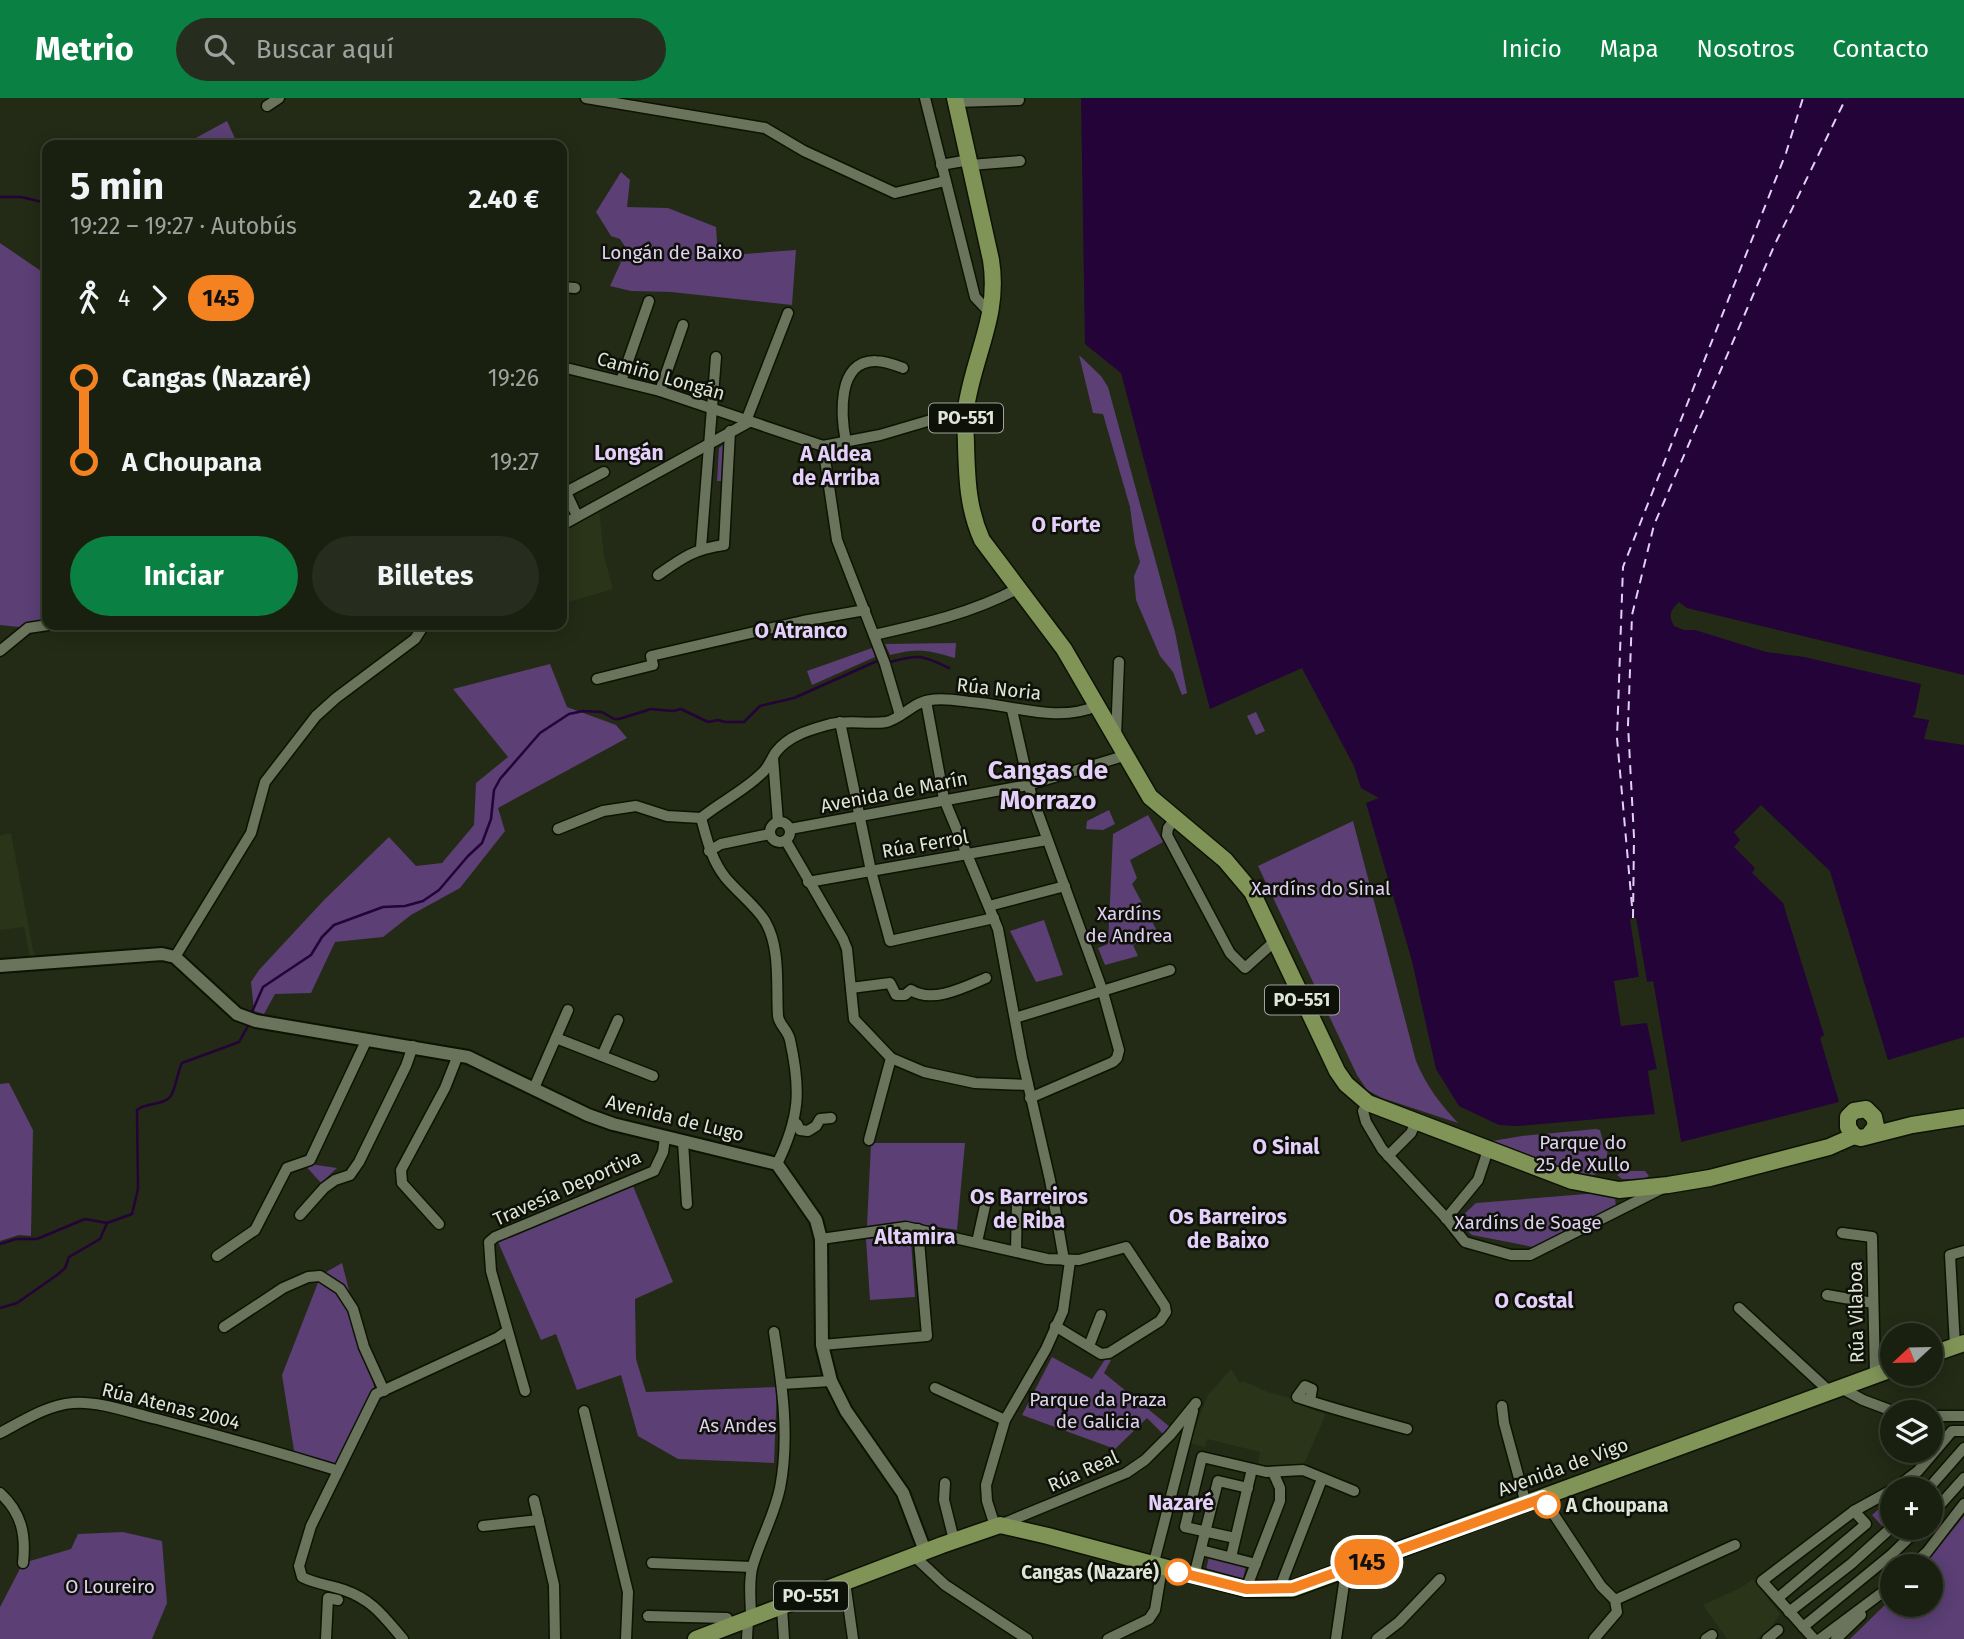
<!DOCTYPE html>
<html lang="es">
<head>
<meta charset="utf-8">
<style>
	body { margin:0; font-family:"Fira Sans",sans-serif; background:#272d1e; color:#f1f3f6; height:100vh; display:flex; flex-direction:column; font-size:26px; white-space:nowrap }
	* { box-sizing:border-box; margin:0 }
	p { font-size:23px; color:#9fa39f }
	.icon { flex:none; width:38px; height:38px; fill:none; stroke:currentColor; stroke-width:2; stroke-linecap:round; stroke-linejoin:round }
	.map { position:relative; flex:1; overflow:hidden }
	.sheet { position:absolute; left:42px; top:42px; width:525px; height:490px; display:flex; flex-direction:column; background:#1a2010; border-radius:14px; box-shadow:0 4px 18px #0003,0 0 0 2px #383e30 }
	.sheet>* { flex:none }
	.badge { padding:0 14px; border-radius:23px; font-size:24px; line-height:46px }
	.needle { width:46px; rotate:248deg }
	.fabs { position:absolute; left:1880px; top:1225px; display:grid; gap:14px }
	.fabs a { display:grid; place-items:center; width:63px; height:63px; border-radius:50%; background:#1a2010; box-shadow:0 4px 18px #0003,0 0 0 2px #383e30; font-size:35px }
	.map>.badge { position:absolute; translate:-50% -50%; box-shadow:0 0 0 4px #fff }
	.legs { display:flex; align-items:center; gap:10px; height:77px; padding:0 28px; font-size:23px }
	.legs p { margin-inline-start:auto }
	.head { display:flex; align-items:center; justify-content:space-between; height:119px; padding:0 28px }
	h1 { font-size:38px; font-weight:700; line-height:52px }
	.primary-button { display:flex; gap:14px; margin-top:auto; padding:14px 28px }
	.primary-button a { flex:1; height:80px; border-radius:42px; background:#0b8043; color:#fff; font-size:28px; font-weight:700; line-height:80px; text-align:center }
	.primary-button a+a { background:#272d1e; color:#f1f3f6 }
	ul { padding:0 28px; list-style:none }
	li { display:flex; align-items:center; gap:24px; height:84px; font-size:26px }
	li i { display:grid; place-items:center; width:10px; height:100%; margin:0 9px; background:currentColor }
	li i::after { content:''; width:18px; height:18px; margin:-9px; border:5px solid; border-radius:50%; background:#1a2010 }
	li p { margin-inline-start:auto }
	li:first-child i { background:linear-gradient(#0000 50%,currentColor 0) }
	li:last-child i { background:linear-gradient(currentColor 50%,#0000 0) }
	header { display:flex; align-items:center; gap:42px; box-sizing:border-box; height:98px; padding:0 35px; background:#0b8043; color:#fff }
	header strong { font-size:33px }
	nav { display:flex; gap:38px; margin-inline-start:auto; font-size:24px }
	.search { width:490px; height:63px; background:#272d1e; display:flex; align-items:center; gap:18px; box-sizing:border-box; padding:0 24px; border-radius:38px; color:#9fa39f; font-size:26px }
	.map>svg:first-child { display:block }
</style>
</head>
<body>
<header>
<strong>Metrio</strong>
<div class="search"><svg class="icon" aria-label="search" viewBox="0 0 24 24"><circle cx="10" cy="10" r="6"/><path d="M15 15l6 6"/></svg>Buscar aquí</div>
<nav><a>Inicio</a><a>Mapa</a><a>Nosotros</a><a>Contacto</a></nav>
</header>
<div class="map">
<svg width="1964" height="1541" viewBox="0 0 1964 1541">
	<rect width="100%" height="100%" fill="#232a15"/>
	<!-- built -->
	<g fill="#2a3418">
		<path d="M599 411 604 458 613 491 562 506V431Z"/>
		<path d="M11 735 33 852 38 860H30L24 829 0 832V737Z"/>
		<path d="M1231 1271 1240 1285 1243 1283 1268 1294 1305 1304V1309L1326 1316 1303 1368 1278 1371 1258 1366 1260 1354 1207 1341 1205 1349 1189 1345 1208 1297Z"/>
		<path d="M1753 1481 1780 1516 1770 1531 1756 1541H1727L1703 1507 1742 1489Z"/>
	</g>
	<!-- green -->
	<g fill="#5b3f75">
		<path d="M227 23 238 47H194L192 42Z"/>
		<path d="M621 74 630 82 627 109 668 110 716 129 718 158 796 152 792 207 671 194 631 193 610 188 621 164 630 156 620 141 611 138 596 114Z"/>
		<path d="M0 145 41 173 47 172V527L28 530 0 527Z"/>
		<path d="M1079 257 1101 278 1108 289 1175 534 1187 595 1182 597 1173 574 1160 558 1136 502 1134 478 1140 464 1135 446 1130 409 1103 316 1093 315Z"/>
		<path d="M724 346H726L725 383H717L719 350Z"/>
		<path d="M956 545 955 560C929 552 917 550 890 557L885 546Z"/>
		<path d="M872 550 875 559 812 587 807 573Z"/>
		<path d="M550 566 567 609 616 627 627 640 498 710 505 733 460 790 411 817 383 839 335 844 311 895 275 896 264 916 254 913 251 884 259 872 324 802 389 739 416 768 442 765 474 727 476 685 508 659 453 591Z"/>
		<path d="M1256 614 1265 633 1256 637 1247 618Z"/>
		<path d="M1109 712 1115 726 1103 732 1086 731 1087 723Z"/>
		<path d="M1148 717 1163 744 1130 762 1137 780 1132 786 1158 835 1133 847 1138 858 1105 867 1098 850 1108 846 1113 736Z"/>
		<path d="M1353 723 1416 963C1426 987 1440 1006 1458 1025L1382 1000 1367 992 1357 977 1258 768Z"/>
		<path d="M1044 822 1063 877 1036 884 1010 833Z"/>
		<path d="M9 985 33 1032 31 1138 19 1137 0 1143V986Z"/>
		<path d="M1596 1031 1600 1032 1604 1047 1608 1050 1605 1071 1594 1077 1576 1075 1492 1043 1522 1038Z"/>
		<path d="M871 1045H965L957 1132 906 1124 867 1128Z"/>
		<path d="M303 1065 337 1070 321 1085Z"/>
		<path d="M1622 1073H1645L1649 1078 1644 1082 1622 1081 1617 1077Z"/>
		<path d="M633 1088 673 1184 635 1201 636 1261 646 1294 777 1289 774 1365 678 1361 638 1338 621 1277 577 1292 556 1236 541 1242 498 1144Z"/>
		<path d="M1598 1095 1615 1100 1616 1109 1533 1149 1472 1137 1466 1132 1463 1117 1476 1105Z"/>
		<path d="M906 1139 911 1143 915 1199 870 1202 866 1141Z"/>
		<path d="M342 1165 376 1296 336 1372 295 1359 282 1277 321 1177Z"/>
		<path d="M1052 1259 1092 1281 1106 1260 1111 1262 1104 1275 1170 1329 1163 1336 1147 1320 1115 1351 1022 1317Z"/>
		<path d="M1892 1399V1419L1882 1428 1872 1417Z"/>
		<path d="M1964 1418V1541H1850L1892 1500V1507H1930V1468H1923Z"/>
		<path d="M123 1434 162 1443 167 1505 152 1541H0V1509L23 1465 71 1451 78 1436Z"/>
		<path d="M1209 1459 1246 1468 1243 1481 1206 1472Z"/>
	</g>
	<!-- water -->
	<path fill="#230338" d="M1081 0H1964V577L1687 510 1679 504C1670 513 1668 517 1674 528L1684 532H1695L1766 554 1804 559 1921 586 1915 616 1912 619 1929 622 1924 641 1964 647V939L1888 962 1830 773 1761 707 1734 734 1740 742 1734 749 1755 770 1752 775 1783 805 1824 937 1820 940 1839 1004 1681 1044 1653 884 1647 885 1636 820 1630 821 1639 879 1614 883 1621 928 1647 924 1657 971 1648 973 1655 1016 1517 1028 1499 1027 1459 1008 1436 971 1412 863 1366 705 1379 700 1361 690 1354 668 1302 570 1210 611 1121 275 1085 246Z"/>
	<!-- pier -->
	<path fill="#232a15" d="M1636 820 1647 884 1653 883 1681 1044 1677 1039 1650 887 1644 886 1639 856 1642 881 1618 886 1624 925 1647 921 1651 923 1660 971 1658 974 1652 976 1658 1019 1655 1016 1648 973 1657 971 1647 925 1621 928 1614 883 1639 879 1630 821Z"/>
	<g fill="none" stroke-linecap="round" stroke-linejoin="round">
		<!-- stream -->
		<g stroke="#230338" stroke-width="2.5">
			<path d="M0 99H21L47 105"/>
			<path d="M890 564C920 556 921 557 949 570"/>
			<path d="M252 914 263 889 311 857 322 839 334 827 383 809 405 808 423 803 439 792 468 758 482 745 491 721 494 692 500 681 540 635 569 616 583 613 602 614 614 621H619L651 611 673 613 681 611 708 624 718 622 725 624H744L760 608 794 600 877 563"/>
			<path d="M0 1146 16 1141H37L85 1121 107 1125"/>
			<path d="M0 1210 17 1205 57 1177 65 1170 69 1159 100 1141 107 1125 132 1116 138 1091 137 1012C146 1004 162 1008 170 999 176 991 177 975 182 965L239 944 248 928"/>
		</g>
		<!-- ferry -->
		<g stroke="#e1d1f4" stroke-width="2" stroke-dasharray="9 7" stroke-linecap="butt">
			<path d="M1632 808 1617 640 1623 469 1786 55 1803 0"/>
			<path d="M1633 820 1634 739 1628 627 1632 517 1654 427 1775 146 1846 0"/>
		</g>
		<defs>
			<g id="minor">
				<path d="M586 0 765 30 804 53 895 95 945 83"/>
				<path d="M925 0 975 199 990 215"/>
				<path d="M956 4 1019 2"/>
				<path d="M267 8 279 0"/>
				<path d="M941 67 969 62"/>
				<path d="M970 67 1020 63"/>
				<path d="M562 189 575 190"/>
				<path d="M562 269 660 293 823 348 880 337 965 312"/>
				<path d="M621 283 649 203"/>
				<path d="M660 293 683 227"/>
				<path d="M746 323 788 215"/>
				<path d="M846 344C841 319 836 262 876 263 885 263 895 267 903 270"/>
				<path d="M823 348 837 442 885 566 900 617"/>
				<path d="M577 418 566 394 604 374"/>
				<path d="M562 427 749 324"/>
				<path d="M701 450 716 259"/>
				<path d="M658 477C682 460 694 451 724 447L730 333"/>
				<path d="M874 537C923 526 972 515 1017 491"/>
				<path d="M0 553 28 530 48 527"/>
				<path d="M597 581 653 567 651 558 803 523 865 512"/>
				<path d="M926 603 944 701 998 831 1022 960 1050 1082 1064 1162"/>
				<path d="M1012 612 1031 696 1103 894 1119 952 1117 960 1113 964 1030 1000"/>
				<path d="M840 624 871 773 890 843 994 820"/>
				<path d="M1116 639 1119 564"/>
				<path d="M773 660 778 724"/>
				<path d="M701 720C719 705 745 692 761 676 768 671 771 661 776 654 788 638 809 632 827 627 847 621 866 627 886 624 897 622 908 611 918 606 933 598 955 602 971 604 1013 607 1057 625 1097 608"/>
				<path d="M701 720C707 741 711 761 725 779 737 794 755 807 765 823 781 850 776 888 778 918 779 927 788 932 790 942 801 992 800 1019 777 1066"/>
				<path d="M1175 721 1168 730 1167 737 1230 855 1245 870 1275 843"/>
				<circle cx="780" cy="734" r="10"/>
				<path d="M558 731 603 713 636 708 667 718 701 720"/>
				<path d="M790 731 1028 687 1127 657"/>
				<path d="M786 743 843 841 847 851 854 921 891 960 924 974 975 985 1028 987"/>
				<path d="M709 753 721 746 770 736"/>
				<path d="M808 784 1047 742"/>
				<path d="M989 808 1065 788"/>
				<path d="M175 859 251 735 265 684 316 618 336 600 415 541 424 527"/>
				<path d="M851 890 890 885 896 897H905L911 892C932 906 965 889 986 880"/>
				<path d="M1015 920 1170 872"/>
				<path d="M556 940 653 978"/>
				<path d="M602 958 618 922"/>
				<path d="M534 990 568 912"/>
				<path d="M1368 1005 1363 1013 1366 1024 1382 1051 1445 1119 1465 1144 1511 1157H1530L1661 1091"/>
				<path d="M793 1024 797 1026 800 1032 808 1033 816 1028 820 1021 831 1020"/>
				<path d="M869 1042 891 960"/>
				<path d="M683 1044 687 1106"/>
				<path d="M1388 1058 1411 1035 1416 1024"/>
				<path d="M300 1117 324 1090 335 1082 350 1077 359 1064 406 968 413 948"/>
				<path d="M1446 1121 1478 1082 1488 1052"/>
				<path d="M439 1126 402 1085 401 1072 445 990 458 957"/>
				<path d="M1842 1135 1872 1139 1875 1277"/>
				<path d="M821 1141 906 1129 1047 1161 1079 1162 1126 1149 1165 1208 1166 1214 1160 1223 1109 1255 1101 1256 1055 1228"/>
				<path d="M977 1144 985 1108"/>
				<path d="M1016 1153 1017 1105"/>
				<path d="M217 1158 255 1132 287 1070 310 1062 367 941"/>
				<path d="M1827 1197 1873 1205"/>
				<path d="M1739 1210 1829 1293"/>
				<path d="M224 1229 283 1190 308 1179 320 1178 340 1191 353 1211 364 1249 384 1293"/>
				<path d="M822 1247 927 1238 918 1131"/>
				<path d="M1089 1248 1101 1217"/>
				<path d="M1955 1248 1950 1157 1964 1153"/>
				<path d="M782 1286 831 1283"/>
				<path d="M935 1290 1005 1322"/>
				<path d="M1841 1290 1863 1302 1895 1314"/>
				<path d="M525 1293 491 1173 489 1144 495 1139 654 1073 663 1054 665 1040"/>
				<path d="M1310 1303 1312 1291 1305 1288 1297 1299C1333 1311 1370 1321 1407 1331"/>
				<path d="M1502 1308 1504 1325 1526 1406"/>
				<path d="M584 1313 628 1494 626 1541"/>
				<path d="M1930 1318H1964"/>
				<path d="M0 1335C23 1323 47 1307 73 1305 100 1303 131 1315 157 1321 217 1337 277 1354 336 1372"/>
				<path d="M945 1385 944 1402 954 1442"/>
				<path d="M1894 1391 1918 1373 1952 1333H1964"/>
				<path d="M1928 1391 1964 1350"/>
				<path d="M0 1395C22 1415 26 1437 23 1465"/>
				<path d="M1543 1400 1601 1488 1615 1502 1617 1514 1594 1541"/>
				<path d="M534 1402 554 1487 555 1541"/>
				<path d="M1854 1413 1892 1392"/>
				<path d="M1930 1418 1964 1380"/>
				<path d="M1002 1426 1126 1375 1145 1362 1170 1337 1196 1305"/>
				<path d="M483 1428 539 1422"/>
				<path d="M995 1428 987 1403 986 1387 1005 1322 1046 1251 1063 1213 1070 1163"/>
				<path d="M1235 1440 1185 1429 1202 1359 1266 1374 1303 1372 1354 1393"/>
				<path d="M1201 1452 1256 1466"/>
				<path d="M914 1458 945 1487 1027 1541"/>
				<path d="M1231 1459 1252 1371"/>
				<path d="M652 1465 752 1469"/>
				<path d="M1153 1468 1193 1313"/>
				<path d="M1912 1468 1927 1454 1964 1406"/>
				<path d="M1194 1478 1218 1383 1248 1390"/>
				<path d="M845 1484 853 1541"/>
				<path d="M1246 1491 1280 1403V1390L1273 1374"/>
				<path d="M1279 1492 1322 1381"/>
				<path d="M1778 1500 1866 1426 1854 1413 1762 1483 1814 1541"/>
				<path d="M1615 1502 1735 1447"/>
				<path d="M782 1509 784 1541"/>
				<path d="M1789 1514 1851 1466 1892 1429"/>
				<path d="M648 1518 727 1520 731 1528"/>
				<path d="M751 1521C751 1504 748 1482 753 1467 761 1440 774 1418 780 1390 790 1339 782 1286 774 1234"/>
				<path d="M1803 1529 1891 1457 1919 1430"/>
				<path d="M326 1541 328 1500 338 1502"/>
				<path d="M403 1541C384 1519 373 1502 344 1492 330 1487 316 1486 302 1479L299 1468 311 1428 376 1296 497 1240 507 1233"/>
				<path d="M747 1541 748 1522"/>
				<path d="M1108 1541 1149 1521 1155 1512 1162 1470"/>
				<path d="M1336 1541 1346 1472"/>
				<path d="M1377 1541 1399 1524 1440 1481"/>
				<path d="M1706 1541 1712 1537"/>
				<path d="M1767 1541 1778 1532"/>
				<path d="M1820 1541 1891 1488"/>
				<path d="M1836 1541 1861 1517"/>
			</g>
			<path id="tertiary" d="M0 868 162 856 175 859 237 916 256 923 468 959 588 1017 613 1026 777 1066 816 1122 821 1141 822 1247 831 1283 846 1313 903 1395 925 1453"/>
			<g id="primary">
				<path d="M955 0 991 162C1000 218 974 256 966 310 964 322 966 335 966 347 967 382 968 411 982 442L1064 551 1150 699 1225 762 1252 794 1337 973 1346 986 1368 1005 1572 1083 1619 1092 1668 1087 1710 1080 1829 1049 1854 1038"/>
				<path d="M1869 1037 1876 1028 1874 1019 1866 1011 1854 1013 1848 1019V1029L1854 1038 1861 1040 1912 1027 1964 1019"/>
				<path d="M1930 1257 1964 1245"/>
				<path d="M696 1541 942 1447 1000 1427 1048 1438 1246 1491H1292L1892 1271"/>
			</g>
		</defs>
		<!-- minor casing -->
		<use href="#minor" stroke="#0c1302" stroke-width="13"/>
		<!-- tertiary casing -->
		<use href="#tertiary" stroke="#0c1302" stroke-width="16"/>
		<!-- primary casing -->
		<use href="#primary" stroke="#0c1302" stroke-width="19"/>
		<!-- minor -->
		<use href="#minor" stroke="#6a735b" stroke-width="10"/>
		<!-- tertiary -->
		<use href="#tertiary" stroke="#6a735b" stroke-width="12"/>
		<!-- primary -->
		<use href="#primary" stroke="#809458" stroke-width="16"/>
	</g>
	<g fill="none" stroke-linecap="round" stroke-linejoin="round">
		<defs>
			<path id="line-1" d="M1178 1474 1246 1491 1293 1490 1543 1400 1547 1407"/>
		</defs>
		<!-- line-1 casing -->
		<use href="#line-1" stroke="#fff" stroke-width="16"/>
		<!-- line-1 -->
		<use href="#line-1" stroke="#f58220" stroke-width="10"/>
	</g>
	<!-- markers -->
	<g fill="#fff" stroke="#f58220" stroke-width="3.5">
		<circle cx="1547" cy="1407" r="12"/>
		<circle cx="1178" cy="1474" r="12"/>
	</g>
	<g text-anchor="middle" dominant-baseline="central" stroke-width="5" stroke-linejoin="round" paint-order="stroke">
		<!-- shield labels -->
		<g fill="#0e1108" stroke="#a0a599" stroke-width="2">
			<rect x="929" y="305.5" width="74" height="29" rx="5"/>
			<rect x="1265" y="887.5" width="74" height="29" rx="5"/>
			<rect x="774" y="1483.5" width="74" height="29" rx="5"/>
		</g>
		<g font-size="18" font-weight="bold" fill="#dfe5d7">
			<text x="966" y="320">PO-551</text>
			<text x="1302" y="902">PO-551</text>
			<text x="811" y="1498">PO-551</text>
		</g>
		<!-- park labels -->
		<g font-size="19" fill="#e1d0f3" stroke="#0e1108">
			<text x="672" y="154">Longán de Baixo</text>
			<text x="1321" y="790">Xardíns do Sinal</text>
			<text x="1129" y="815">Xardíns<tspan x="1129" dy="22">de Andrea</tspan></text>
			<text x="1583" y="1044">Parque do<tspan x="1583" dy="22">25 de Xullo</tspan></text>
			<text x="1528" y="1124">Xardíns de Soage</text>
			<text x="1098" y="1301">Parque da Praza<tspan x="1098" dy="22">de Galicia</tspan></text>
			<text x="738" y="1327">As Andes</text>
			<text x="110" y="1488">O Loureiro</text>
		</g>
		<!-- street labels -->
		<g font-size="19" fill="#dfe5d7" stroke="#0e1108">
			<text transform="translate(661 278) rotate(16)">Camiño Longán</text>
			<text transform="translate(999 591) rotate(6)">Rúa Noria</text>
			<text transform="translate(894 694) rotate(-11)">Avenida de Marín</text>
			<text transform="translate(925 746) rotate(-10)">Rúa Ferrol</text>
			<text transform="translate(675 1020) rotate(14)">Avenida de Lugo</text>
			<text transform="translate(567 1090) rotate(-24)">Travesía Deportiva</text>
			<text transform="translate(1856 1214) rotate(-91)">Rúa Vilaboa</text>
			<text transform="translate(171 1308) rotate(14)">Rúa Atenas 2004</text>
			<text transform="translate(1563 1369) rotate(-20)">Avenida de Vigo</text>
			<text transform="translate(1083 1373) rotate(-24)">Rúa Real</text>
		</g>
		<!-- stop labels -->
		<g font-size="19" font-weight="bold" fill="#dfe5d7" stroke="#0e1108" text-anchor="start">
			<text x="1566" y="1407">A Choupana</text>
			<text x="1159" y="1474" text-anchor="end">Cangas (Nazaré)</text>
		</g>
		<!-- neighbourhood labels -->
		<g font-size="21" font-weight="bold" fill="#e4d0fa" stroke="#0e1108">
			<text x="629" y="355">Longán</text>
			<text x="836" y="356">A Aldea<tspan x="836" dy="24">de Arriba</tspan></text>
			<text x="1066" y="427">O Forte</text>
			<text x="801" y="533">O Atranco</text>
			<text x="1286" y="1049">O Sinal</text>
			<text x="1029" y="1099">Os Barreiros<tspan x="1029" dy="24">de Riba</tspan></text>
			<text x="1228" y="1119">Os Barreiros<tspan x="1228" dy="24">de Baixo</tspan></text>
			<text x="915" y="1139">Altamira</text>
			<text x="1534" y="1203">O Costal</text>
			<text x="1181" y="1405">Nazaré</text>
		</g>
		<!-- district labels -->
		<g font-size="26" font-weight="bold" fill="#e4d0fa" stroke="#0e1108">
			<text x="1048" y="672">Cangas de<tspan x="1048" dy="30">Morrazo</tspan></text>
		</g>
	</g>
</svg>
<div class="fabs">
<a><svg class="needle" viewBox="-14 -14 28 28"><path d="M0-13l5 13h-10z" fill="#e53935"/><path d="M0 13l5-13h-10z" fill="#9fa39f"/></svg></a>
<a><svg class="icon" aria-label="layers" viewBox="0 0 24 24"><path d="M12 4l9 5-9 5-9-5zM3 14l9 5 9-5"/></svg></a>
<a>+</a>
<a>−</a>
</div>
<b class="badge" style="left:1367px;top:1464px;background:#f58220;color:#111">145</b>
<section class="sheet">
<div class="head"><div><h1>5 min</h1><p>19:22 – 19:27 · Autobús</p></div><b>2.40 €</b></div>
<div class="legs"><svg class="icon" aria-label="walk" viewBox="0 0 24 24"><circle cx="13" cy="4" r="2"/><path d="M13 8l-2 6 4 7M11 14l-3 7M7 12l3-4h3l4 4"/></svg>4<svg class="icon" aria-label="forward" viewBox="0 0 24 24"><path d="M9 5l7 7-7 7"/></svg><b class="badge" style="background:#f58220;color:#111">145</b></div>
<ul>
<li><i style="color:#f58220"></i><b>Cangas (Nazaré)</b><p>19:26</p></li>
<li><i style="color:#f58220"></i><b>A Choupana</b><p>19:27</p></li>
</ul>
<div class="primary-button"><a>Iniciar</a><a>Billetes</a></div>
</section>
</div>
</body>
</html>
